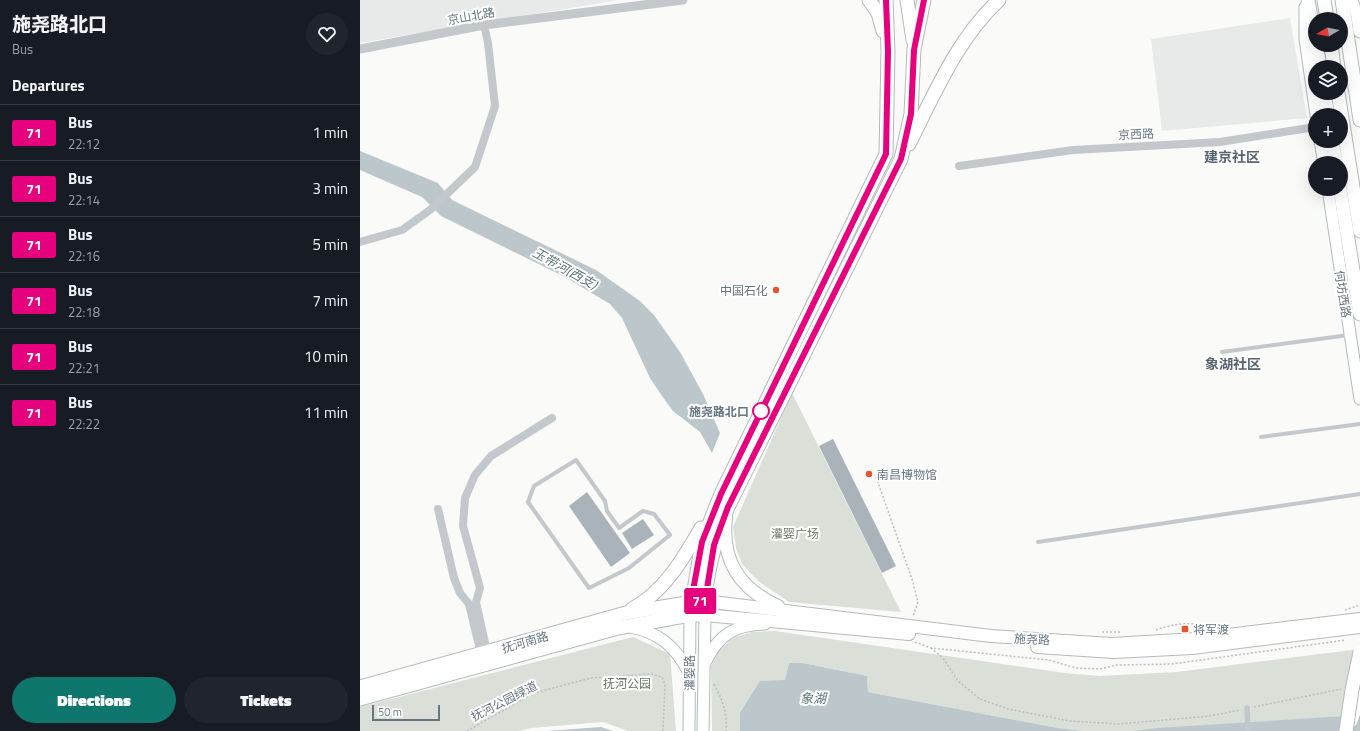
<!DOCTYPE html>
<html lang="en">
<head>
<meta charset="utf-8">
<style>
	body { margin:0; font-family:"Titillium Web","Noto Sans SC",sans-serif; background:#20242c; color:#f1f3f6; height:100vh; display:flex; flex-direction:column; font-size:15px; white-space:nowrap }
	* { box-sizing:border-box; margin:0 }
	p { font-size:13px; color:#9ea1a6 }
	.icon { flex:none; width:22px; height:22px; fill:none; stroke:currentColor; stroke-width:2; stroke-linecap:round; stroke-linejoin:round }
	.map { position:relative; flex:1; overflow:hidden }
	.drawer { display:flex; flex-direction:column; background:#171b24; width:360px }
	.drawer>* { flex:none }
	.badge { padding:0 8px; border-radius:3px; font-size:14px; line-height:26px }
	.needle { width:26px; rotate:260deg }
	.controls { position:absolute; left:948px; top:12px; display:grid; gap:8px }
	.controls a { display:grid; place-items:center; width:40px; height:40px; border-radius:50%; background:#171b24; box-shadow:0 4px 16px #0002; font-size:20px }
	.scale { position:absolute; left:12px; bottom:10px; width:68px; box-sizing:border-box; padding-left:4px; border:2px solid #657683; border-top:0; font-size:11px; line-height:14px; white-space:nowrap; color:#657683; -webkit-text-stroke:3px #fff; paint-order:stroke }
	.map>.badge { position:absolute; translate:-50% -50%; box-shadow:0 0 0 2px #fff }
	h2 { padding:0 12px; font-size:15px; line-height:36px }
	.round { display:grid; place-items:center; flex:none; width:42px; height:42px; border-radius:21px; background:#20242c }
	.head { display:flex; align-items:center; justify-content:space-between; height:68px; padding:0 12px }
	h1 { font-size:19px; font-weight:800; line-height:30px }
	.action { display:flex; gap:8px; margin-top:auto; padding:8px 12px }
	.action a { flex:1; height:46px; border-radius:24px; background:#0f766e; color:#fff; font-size:16px; font-weight:800; line-height:46px; text-align:center }
	.action a+a { background:#20242c; color:#f1f3f6 }
	ul { padding:0; list-style:none }
	li { display:flex; align-items:center; gap:12px; height:56px; padding:0 12px; border-top:1px solid #363941 }
	li div { flex:1 }
	li b { display:block; font-size:15px }
	li em { font-style:normal }
	li .badge { min-width:44px; font-weight:700; text-align:center }
	main { display:flex; flex:1; min-height:0 }
	.map>svg:first-child { display:block }
</style>
</head>
<body>
<main>
<section class="drawer">
<div class="head"><div><h1>施尧路北口</h1><p>Bus</p></div><a class="round"><svg class="icon" aria-label="heart" viewBox="0 0 24 24"><path d="M12 20l-8-8c-3-5 5-10 8-4 3-6 11-1 8 4z"/></svg></a></div>
<h2>Departures</h2>
<ul>
<li><span class="badge" style="background:#e6007e;color:#fff">71</span><div><b>Bus</b><p>22:12</p></div><em>1 min</em></li>
<li><span class="badge" style="background:#e6007e;color:#fff">71</span><div><b>Bus</b><p>22:14</p></div><em>3 min</em></li>
<li><span class="badge" style="background:#e6007e;color:#fff">71</span><div><b>Bus</b><p>22:16</p></div><em>5 min</em></li>
<li><span class="badge" style="background:#e6007e;color:#fff">71</span><div><b>Bus</b><p>22:18</p></div><em>7 min</em></li>
<li><span class="badge" style="background:#e6007e;color:#fff">71</span><div><b>Bus</b><p>22:21</p></div><em>10 min</em></li>
<li><span class="badge" style="background:#e6007e;color:#fff">71</span><div><b>Bus</b><p>22:22</p></div><em>11 min</em></li>
</ul>
<div class="action"><a>Directions</a><a>Tickets</a></div>
</section>
<div class="map">
<svg width="1000" height="731" viewBox="0 0 1000 731">
	<rect width="100%" height="100%" fill="#fafaf8"/>
	<!-- built -->
	<g fill="#e8e9e9">
		<path d="M0 0H259L0 43Z"/>
		<path d="M930 18 947 118 802 131 791 39Z"/>
	</g>
	<!-- green -->
	<g fill="#dadfd7">
		<path d="M432 393 541 612 429 602 398 581 382 564 376 548 373 527Z"/>
		<path d="M415 631 705 673 739 676 817 672 1000 649V715L771 731H723L698 728 508 692 507 676 443 663H429L425 680 380 713V731H352L351 666 359 650 373 638 392 632Z"/>
		<path d="M273 637 310 654 316 731H268L243 722 171 728 159 731H0V707Z"/>
	</g>
	<!-- water -->
	<g fill="#bbc7cb">
		<path d="M0 151 78 183 92 200 236 270 280 301 294 315 320 352 343 394 360 433 352 453 340 432 313 411 302 396 290 378 262 318 250 304 205 277 81 216 62 197 0 170Z"/>
		<path d="M429 663H443L507 676 508 692 698 728 723 731H380V713L400 681 425 680Z"/>
		<path d="M1000 715V731H771L798 728Z"/>
		<path d="M241 727 253 731H186Z"/>
	</g>
	<!-- building -->
	<g fill="#aab3b9">
		<path d="M473 439 536 566 522 573 459 446Z"/>
		<path d="M227 492 270 553 251 567 209 506Z"/>
		<path d="M283 519 294 535 272 549 262 533Z"/>
	</g>
	<g fill="none" stroke-linecap="round" stroke-linejoin="round">
		<defs>
			<g id="secondary">
				<path d="M992 0 1000 24"/>
				<path d="M945 7V39L956 115"/>
				<path d="M960 141 964 163"/>
				<path d="M968 189 1000 399"/>
				<path d="M271 627C299 633 315 646 328 671"/>
				<path d="M346 661C359 634 375 625 405 624"/>
				<path d="M329 731 330 615"/>
				<path d="M343 731 345 615"/>
			</g>
			<g id="primary">
				<path d="M366 518C361 561 380 589 418 606"/>
				<path d="M345 601 631 636 752 644 835 639 1000 619"/>
				<path d="M345 615 549 634"/>
				<path d="M677 647 754 652 832 648 1000 627"/>
			</g>
			<g id="trunk">
				<path d="M509 0 518 13 523 31"/>
				<path d="M547 0 553 40"/>
				<path d="M948 0 955 41"/>
				<path d="M964 0 967 19"/>
				<path d="M982 0 1000 120"/>
				<path d="M998 17 1000 31"/>
				<path d="M956 45 960 67"/>
				<path d="M971 45 974 67"/>
				<path d="M964 93 968 115"/>
				<path d="M978 93 1000 231"/>
				<path d="M972 141 976 163"/>
				<path d="M549 144C575 93 597 39 639 0"/>
				<path d="M980 189 1000 314"/>
				<path d="M272 609C304 592 323 559 341 528"/>
				<path d="M330 615 342 542 361 494 526 154 528 51 526 0"/>
				<path d="M0 687 266 613 339 601"/>
				<path d="M0 699 258 628 330 615H345C344 578 355 542 368 507L541 159 551 114 554 49 564 0"/>
				<path d="M991 721 1000 694"/>
			</g>
		</defs>
		<!-- secondary casing -->
		<use href="#secondary" stroke="#b3babf" stroke-width="13"/>
		<!-- primary casing -->
		<use href="#primary" stroke="#b5babe" stroke-width="14"/>
		<!-- trunk casing -->
		<use href="#trunk" stroke="#b4b9bd" stroke-width="15"/>
		<!-- path -->
		<g stroke="#bbbfc2" stroke-width="1.5" stroke-dasharray="2 2" stroke-linecap="butt">
			<path d="M516 477 552 579 558 602 553 616"/>
			<path d="M985 610 1000 605"/>
			<path d="M796 630C812 624 830 621 847 627"/>
			<path d="M742 632H760"/>
			<path d="M555 642 571 648 689 660 716 668 740 669 757 665 812 664 986 640"/>
			<path d="M571 648 583 658 598 681 620 699 648 709 710 721 759 724 850 716 881 710"/>
			<path d="M354 684C363 701 367 711 366 731"/>
			<path d="M894 707 981 689"/>
			<path d="M107 731 174 693 231 678 291 674 302 677 305 684 303 731"/>
		</g>
		<!-- service -->
		<g stroke="#c3c8cc" stroke-width="4">
			<path d="M862 352 989 335"/>
			<path d="M901 437 1000 424"/>
			<path d="M216 460 245 501 247 511 259 528 283 511 294 514 310 535 269 568 229 588 168 502 174 486Z"/>
			<path d="M678 542 1000 494"/>
		</g>
		<!-- pedestrian -->
		<path stroke="#c3c8cc" stroke-width="5.5" d="M887 708 888 731"/>
		<!-- minor -->
		<g stroke="#c3c8cc" stroke-width="8">
			<path d="M599 166 713 150 860 142 955 127"/>
			<path d="M0 242 42 230 70 210 115 167 135 106 128 43 124 25"/>
			<path d="M78 509 94 578 100 593 109 604 121 654"/>
			<path d="M127 652 116 602 120 588 103 526 105 498 115 475 131 456 192 418"/>
		</g>
		<!-- tertiary -->
		<path stroke="#c3c8cc" stroke-width="9" d="M0 49 124 25 323 0"/>
		<!-- secondary -->
		<use href="#secondary" stroke="#fff" stroke-width="11"/>
		<!-- primary -->
		<use href="#primary" stroke="#fff" stroke-width="12"/>
		<!-- trunk -->
		<use href="#trunk" stroke="#fff" stroke-width="13"/>
		<defs>
			<path id="trunk-bridge" d="M986 731 992 690 1000 652"/>
		</defs>
		<!-- trunk-bridge casing -->
		<use href="#trunk-bridge" stroke="#b4b9bd" stroke-width="15" stroke-linecap="butt"/>
		<!-- trunk-bridge -->
		<use href="#trunk-bridge" stroke="#fff" stroke-width="13"/>
	</g>
	<g fill="none" stroke-linecap="round" stroke-linejoin="round">
		<defs>
			<path id="line" d="M526 0 528 51 526 154 361 494 342 542 331 601H345L354 545 368 507 541 159 551 114 554 50 564 0"/>
		</defs>
		<!-- line casing -->
		<use href="#line" stroke="#fff" stroke-width="9"/>
		<!-- line -->
		<use href="#line" stroke="#e6007e" stroke-width="6"/>
	</g>
	<!-- markers -->
	<g fill="#e4572e" stroke="#fff" stroke-width="1.5">
		<circle cx="416" cy="290" r="4"/>
		<circle cx="509" cy="474" r="4"/>
		<rect x="821" y="625" width="8" height="8" rx="2"/>
	</g>
	<circle fill="#fff" stroke="#e6007e" stroke-width="2" cx="401" cy="411" r="8"/>
	<g text-anchor="middle" dominant-baseline="central" stroke-width="4" stroke-linejoin="round" paint-order="stroke">
		<!-- street labels -->
		<g font-size="12" fill="#657683" stroke="#fff">
			<text transform="translate(111 16) rotate(-10)">京山北路</text>
			<text transform="translate(776 134) rotate(-3)">京西路</text>
			<text transform="translate(983 294) rotate(81)">何坊西路</text>
			<text transform="translate(672 639) rotate(3)">施尧路</text>
			<text transform="translate(165 642) rotate(-16)">抚河南路</text>
			<text transform="translate(329 673) rotate(-90)">灌婴路</text>
			<text transform="translate(144 701) rotate(-27)">抚河公园绿道</text>
		</g>
		<!-- poi labels -->
		<g font-size="12" fill="#657683" stroke="#fff" text-anchor="start">
			<text x="408" y="290" text-anchor="end">中国石化</text>
			<text x="517" y="474">南昌博物馆</text>
			<text x="833" y="629">将军渡</text>
		</g>
		<!-- stop labels -->
		<g font-size="12" font-weight="bold" fill="#657683" stroke="#fff" text-anchor="end">
			<text x="389" y="411">施尧路北口</text>
		</g>
		<!-- park labels -->
		<g font-size="12" fill="#687a64" stroke="#fff">
			<text x="435" y="533">灌婴广场</text>
			<text x="267" y="683">抚河公园</text>
		</g>
		<!-- water labels -->
		<g font-size="13" font-style="italic" fill="#60757c" stroke="#fff">
			<text transform="translate(205 268) rotate(29)">玉带河(西支)</text>
			<text x="453" y="698">象湖</text>
		</g>
		<!-- quarter labels -->
		<g font-size="14" font-weight="bold" fill="#57646e" stroke="#fff">
			<text x="872" y="156">建京社区</text>
			<text x="873" y="363">象湖社区</text>
		</g>
	</g>
</svg>
<div class="controls">
<a><svg class="needle" viewBox="-14 -14 28 28"><path d="M0-13l5 13h-10z" fill="#e53935"/><path d="M0 13l5-13h-10z" fill="#9ea1a6"/></svg></a>
<a><svg class="icon" aria-label="layers" viewBox="0 0 24 24"><path d="M12 4l9 5-9 5-9-5zM3 14l9 5 9-5"/></svg></a>
<a>+</a>
<a>−</a>
</div>
<div class="scale">50 m</div>
<b class="badge" style="left:340px;top:601px;background:#e6007e;color:#fff">71</b>
</div>
</main>
</body>
</html>
